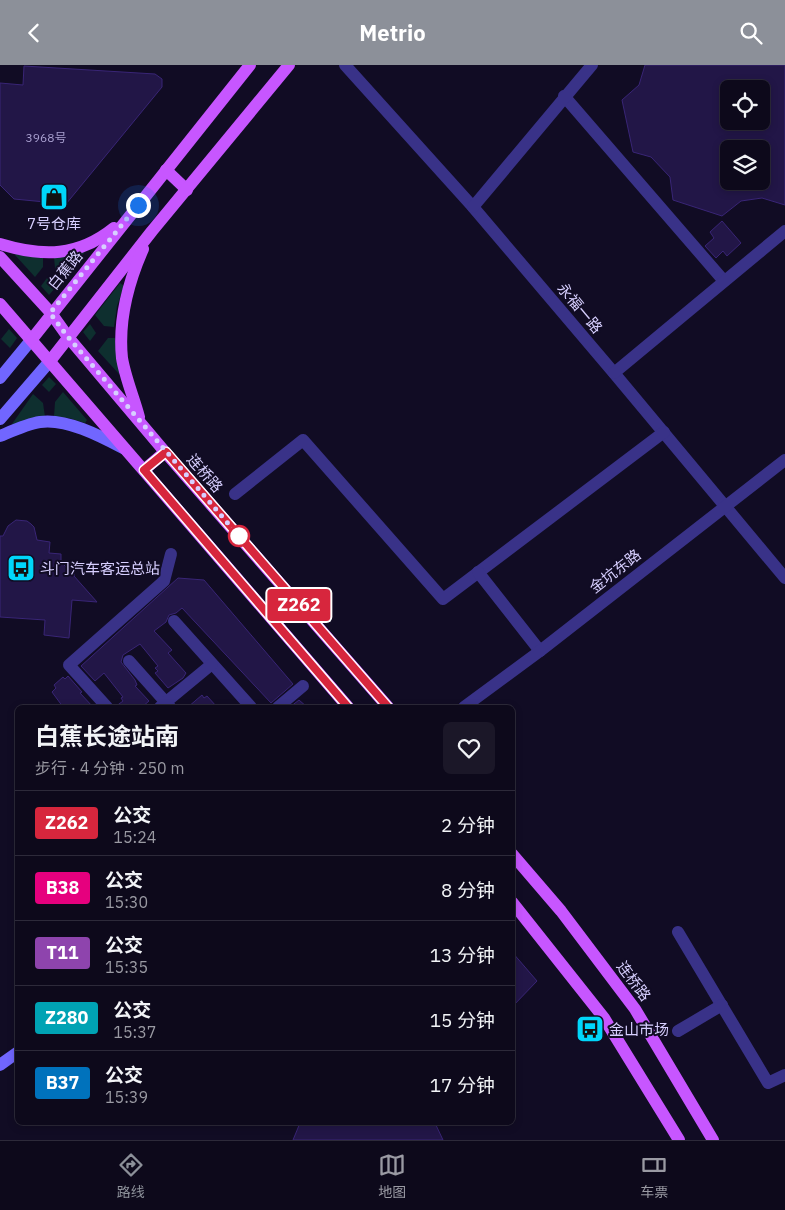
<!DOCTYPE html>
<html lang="zh">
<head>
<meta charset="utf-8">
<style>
	body { margin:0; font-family:"IBM Plex Sans","Noto Sans SC",sans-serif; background:#1b1728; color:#f1f3f6; height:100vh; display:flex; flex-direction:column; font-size:19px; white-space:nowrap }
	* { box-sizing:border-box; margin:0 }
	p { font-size:16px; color:#9a9aa3 }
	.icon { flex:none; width:28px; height:28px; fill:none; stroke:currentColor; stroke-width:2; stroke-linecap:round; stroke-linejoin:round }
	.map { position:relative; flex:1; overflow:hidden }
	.drawer { position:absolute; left:15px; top:640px; width:500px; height:420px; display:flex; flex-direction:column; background:#0d091b; border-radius:8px; box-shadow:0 2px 8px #0003,0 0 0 1px #2d2a3a }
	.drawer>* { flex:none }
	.badge { padding:0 10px; border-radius:4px; font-size:18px; line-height:32px }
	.controls { position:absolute; left:720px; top:15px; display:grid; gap:10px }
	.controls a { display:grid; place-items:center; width:50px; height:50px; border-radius:8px; background:#0d091b; box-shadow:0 2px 8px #0003,0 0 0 1px #2d2a3a; font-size:25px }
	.you { position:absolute; width:25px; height:25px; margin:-12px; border:4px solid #fff; border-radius:50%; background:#1a73e8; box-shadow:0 0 0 8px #1a73e833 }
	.map>.badge { position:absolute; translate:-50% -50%; box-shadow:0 0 0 2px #fff }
	.round { display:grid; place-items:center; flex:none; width:52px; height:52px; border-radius:8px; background:#1b1728 }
	.head { display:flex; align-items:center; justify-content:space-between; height:85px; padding:0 20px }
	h1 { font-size:24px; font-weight:700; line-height:38px }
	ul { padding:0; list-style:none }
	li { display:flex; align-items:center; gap:15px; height:65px; padding:0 20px; border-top:1px solid #2d2a3a }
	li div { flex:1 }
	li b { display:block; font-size:19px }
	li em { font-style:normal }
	li .badge { min-width:55px; font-weight:700; text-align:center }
	header { display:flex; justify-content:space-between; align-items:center; height:65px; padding:0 20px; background:#8c9099; color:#fff; font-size:22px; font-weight:700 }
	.menu { display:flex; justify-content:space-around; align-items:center; height:70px; border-top:1px solid #2d2a3a; background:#0d091b; font-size:14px; color:#9a9aa3 }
	.menu a { display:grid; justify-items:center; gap:2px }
	.menu .selected { color:#8c9099 }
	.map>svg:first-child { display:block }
</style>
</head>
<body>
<header><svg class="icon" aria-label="back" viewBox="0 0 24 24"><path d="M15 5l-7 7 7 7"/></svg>Metrio<svg class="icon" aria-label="search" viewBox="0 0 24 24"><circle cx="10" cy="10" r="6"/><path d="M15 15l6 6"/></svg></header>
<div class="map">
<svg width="785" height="1075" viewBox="0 0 785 1075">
	<rect width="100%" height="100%" fill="#110c24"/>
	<!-- green -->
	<g fill="#0e2f2f">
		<path d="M17 187 43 192V202L35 212 15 190Z"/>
		<path d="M85 187 64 211 55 203 54 192Z"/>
		<path d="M47 213 56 222 49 230 41 221Z"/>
		<path d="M120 218 124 221 117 241 114 262 104 261 95 250Z"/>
		<path d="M90 259 96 268 90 276 83 267Z"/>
		<path d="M9 264 17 273 10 283 1 274Z"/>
		<path d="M108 273H115L117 291 122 308 119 309 98 286Z"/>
		<path d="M49 312 56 319 49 327 42 320Z"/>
		<path d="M63 327 87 355 85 358 69 353 54 352 55 337Z"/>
		<path d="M33 329 43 338 45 352 13 361 12 359Z"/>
	</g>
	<!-- building -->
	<g fill="#221647" stroke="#392576" fill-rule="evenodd">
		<path d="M645 0H785V140L762 133 741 136 722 151 673 135 670 112 651 92 633 87 622 35 639 20ZM729 24H761V56H729ZM729 84H761V116H729Z"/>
		<path d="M24 1 155 9 162 14V22L66 139 14 134 0 120V18L23 20Z"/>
		<path d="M722 156 741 178 727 191 723 186 716 193 705 181 714 173 710 167Z"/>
		<path d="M16 455 27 456 31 459 34 462 37 475 50 477 49 488 61 489V497L66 502 75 503 74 511 97 537 72 535 69 573 44 570 45 555 0 552V471H3L8 461Z"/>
		<path d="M178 513 204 515 293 619 271 638 182 543 176 548 169 550 166 557 154 566 172 585 168 588 186 608 183 613 168 623 155 608 158 606 155 603 158 601 140 579 123 590 121 597 135 615 137 620 135 621 149 636 142 642H115L123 636 121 633 123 632 104 608 95 616 81 601Z"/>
		<path d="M68 611 82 627 80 628 93 642H63L52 627 56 623 54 620 63 612 65 614Z"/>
		<path d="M202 630 204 633 207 631 217 642H188Z"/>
		<path d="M299 635 307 642H290Z"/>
		<path d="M512 887 537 916 512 942Z"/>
		<path d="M300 1058H435L443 1075H293Z"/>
	</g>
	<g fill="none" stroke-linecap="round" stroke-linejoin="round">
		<!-- street -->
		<g stroke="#393288" stroke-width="12">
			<path d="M345 0 473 142 614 308 785 513"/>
			<path d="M564 31 724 216"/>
			<path d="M473 142 592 0"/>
			<path d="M614 308 785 166"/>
			<path d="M235 429 303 375 443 534 664 367"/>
			<path d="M478 507 540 586"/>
			<path d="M174 556 251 642"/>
			<path d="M129 596 170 642"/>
			<path d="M107 642 69 600 164 516 171 489"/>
			<path d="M160 642 212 599"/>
			<path d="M278 642 303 621"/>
			<path d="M464 642 540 586 785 395"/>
			<path d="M678 867 768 1018 785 1010"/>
			<path d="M678 966 722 940"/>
		</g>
		<!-- secondary -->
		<g stroke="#7166ff" stroke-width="12">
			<path d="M0 313 32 274"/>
			<path d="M0 354 50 296"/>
			<path d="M0 371C12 366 27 359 40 357 67 353 102 372 125 384"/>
			<path d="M0 1000 18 987"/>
		</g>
		<!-- primary -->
		<g stroke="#c756ff" stroke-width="12">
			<path d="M166 105 187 125"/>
			<path d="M0 179C43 192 78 192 114 163"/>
			<path d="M0 192 51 248 68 272 165 387 388 642"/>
			<path d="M0 239C116 373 231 508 348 642"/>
			<path d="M32 274 250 0"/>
			<path d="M50 296 152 166 289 0"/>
			<path d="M139 352C134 333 125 312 122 293 118 254 128 218 143 184"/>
			<path d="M144 405 165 387"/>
			<path d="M512 789 561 846 635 944 713 1075"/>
			<path d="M512 837 604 953 679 1075"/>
		</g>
	</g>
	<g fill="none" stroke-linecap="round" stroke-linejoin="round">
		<defs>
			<path id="line" d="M348 642 144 405 166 387 388 642"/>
		</defs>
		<!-- line casing -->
		<use href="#line" stroke="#fff" stroke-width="11"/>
		<!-- line -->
		<use href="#line" stroke="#d7263d" stroke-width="8"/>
		<!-- walk -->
		<path stroke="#d7cfff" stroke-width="5" stroke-dasharray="0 9" d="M138 140 50 248 68 272 244 477 239 471"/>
	</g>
	<!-- icons -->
	<defs>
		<symbol id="shop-square" viewBox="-11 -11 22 22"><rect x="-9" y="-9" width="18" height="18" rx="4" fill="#00d6fa" stroke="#110c24"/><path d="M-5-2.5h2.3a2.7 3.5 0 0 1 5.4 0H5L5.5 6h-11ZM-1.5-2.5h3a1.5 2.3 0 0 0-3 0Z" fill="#111"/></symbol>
		<symbol id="bus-square" viewBox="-11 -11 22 22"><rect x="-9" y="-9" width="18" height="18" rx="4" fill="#00d6fa" stroke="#110c24"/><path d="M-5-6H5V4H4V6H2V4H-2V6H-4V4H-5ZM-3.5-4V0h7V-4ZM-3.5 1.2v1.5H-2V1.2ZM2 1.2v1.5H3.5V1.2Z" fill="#111"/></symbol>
	</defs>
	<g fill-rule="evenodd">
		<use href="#shop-square" x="38" y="116" width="32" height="32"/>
		<use href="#bus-square" x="5" y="487" width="32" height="32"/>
		<use href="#bus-square" x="574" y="948" width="32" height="32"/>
	</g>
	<!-- markers -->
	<circle fill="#fff" stroke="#d7263d" stroke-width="2.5" cx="239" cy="471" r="10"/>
	<g text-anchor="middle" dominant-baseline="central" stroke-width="4" stroke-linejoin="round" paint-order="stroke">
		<!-- number labels -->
		<g font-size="12" fill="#aaa1d1">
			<text x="46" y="72">3968号</text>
		</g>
		<!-- poi labels -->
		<g font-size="15" fill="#d7cfff" stroke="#110c24" text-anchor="start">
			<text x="54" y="158" text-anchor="middle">7号仓库</text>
			<text x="40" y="503">斗门汽车客运总站</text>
			<text x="609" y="964">金山市场</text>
		</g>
		<!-- street labels -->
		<g font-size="15" fill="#d7cfff" stroke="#110c24">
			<text transform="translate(65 205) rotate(-51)">白蕉路</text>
			<text transform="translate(580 243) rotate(50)">永福一路</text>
			<text transform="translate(205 408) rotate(49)">连桥路</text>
			<text transform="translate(615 506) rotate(-38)">金坑东路</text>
			<text transform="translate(634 916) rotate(53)">连桥路</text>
		</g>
	</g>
</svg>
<div class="controls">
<a><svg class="icon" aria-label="locate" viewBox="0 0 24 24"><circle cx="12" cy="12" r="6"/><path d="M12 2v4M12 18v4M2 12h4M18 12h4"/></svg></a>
<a><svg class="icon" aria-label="layers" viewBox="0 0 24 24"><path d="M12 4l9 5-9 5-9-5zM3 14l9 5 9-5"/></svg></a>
</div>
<div class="you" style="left:138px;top:140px"></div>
<b class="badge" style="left:299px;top:540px;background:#d7263d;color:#fff">Z262</b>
<section class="drawer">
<div class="head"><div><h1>白蕉长途站南</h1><p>步行 · 4 分钟 · 250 m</p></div><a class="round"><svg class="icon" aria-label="heart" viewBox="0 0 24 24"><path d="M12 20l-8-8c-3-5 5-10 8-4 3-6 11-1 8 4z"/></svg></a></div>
<ul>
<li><span class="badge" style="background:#d7263d;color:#fff">Z262</span><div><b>公交</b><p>15:24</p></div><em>2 分钟</em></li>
<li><span class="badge" style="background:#e6007e;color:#fff">B38</span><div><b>公交</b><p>15:30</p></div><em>8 分钟</em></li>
<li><span class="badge" style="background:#8e44ad;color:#fff">T11</span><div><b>公交</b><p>15:35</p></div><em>13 分钟</em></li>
<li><span class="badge" style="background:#00a3b4;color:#fff">Z280</span><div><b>公交</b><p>15:37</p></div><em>15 分钟</em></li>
<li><span class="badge" style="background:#0072bc;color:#fff">B37</span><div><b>公交</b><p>15:39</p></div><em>17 分钟</em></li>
</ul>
</section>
</div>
<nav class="menu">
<a class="selected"><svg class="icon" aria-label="directions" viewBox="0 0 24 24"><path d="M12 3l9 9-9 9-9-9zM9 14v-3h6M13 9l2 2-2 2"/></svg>路线</a>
<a><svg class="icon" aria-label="map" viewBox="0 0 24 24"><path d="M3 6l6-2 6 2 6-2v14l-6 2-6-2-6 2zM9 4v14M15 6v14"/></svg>地图</a>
<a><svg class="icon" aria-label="tickets" viewBox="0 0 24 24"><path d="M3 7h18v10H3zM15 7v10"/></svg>车票</a>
</nav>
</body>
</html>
